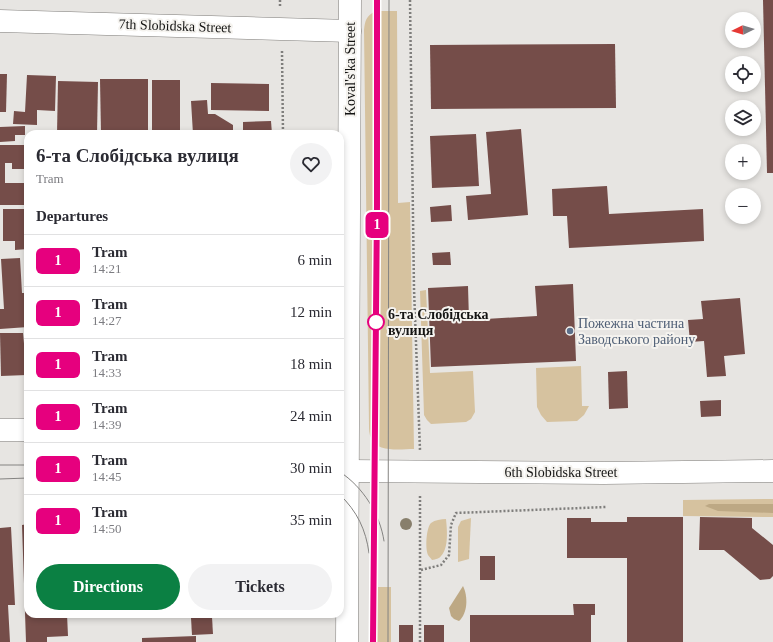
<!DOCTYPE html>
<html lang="en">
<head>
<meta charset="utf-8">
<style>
	body { margin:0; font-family:Georgia,serif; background:#f2f2f3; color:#2b2b33; height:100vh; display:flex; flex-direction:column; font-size:15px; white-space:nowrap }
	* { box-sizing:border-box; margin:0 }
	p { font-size:13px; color:#7c7c81 }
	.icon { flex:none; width:22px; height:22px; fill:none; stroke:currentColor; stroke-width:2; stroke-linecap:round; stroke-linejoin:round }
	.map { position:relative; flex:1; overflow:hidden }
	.details { position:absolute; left:24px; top:130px; width:320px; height:488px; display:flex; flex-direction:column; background:#fff; border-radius:12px; box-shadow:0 2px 6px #0003 }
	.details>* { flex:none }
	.badge { padding:0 8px; border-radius:6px; font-size:14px; line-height:26px }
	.needle { width:26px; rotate:265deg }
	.fabs { position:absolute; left:725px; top:12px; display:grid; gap:8px }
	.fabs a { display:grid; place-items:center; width:36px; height:36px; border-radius:50%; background:#fff; box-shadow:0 2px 6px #0003; font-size:20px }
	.map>.badge { position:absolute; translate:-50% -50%; box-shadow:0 0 0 2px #fff }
	h2 { padding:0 12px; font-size:15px; line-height:36px }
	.round { display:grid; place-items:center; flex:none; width:42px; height:42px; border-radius:21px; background:#f2f2f3 }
	.head { display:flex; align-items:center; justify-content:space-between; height:68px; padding:0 12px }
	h1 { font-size:19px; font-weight:800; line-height:30px }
	.button { display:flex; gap:8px; margin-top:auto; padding:8px 12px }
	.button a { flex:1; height:46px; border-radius:24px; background:#0b8043; color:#fff; font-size:16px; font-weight:800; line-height:46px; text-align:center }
	.button a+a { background:#f2f2f3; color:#2b2b33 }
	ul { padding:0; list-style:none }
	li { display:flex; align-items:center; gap:12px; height:52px; padding:0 12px; border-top:1px solid #e1e1e2 }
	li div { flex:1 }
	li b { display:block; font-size:15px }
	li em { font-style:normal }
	li .badge { min-width:44px; font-weight:700; text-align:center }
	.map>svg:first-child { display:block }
</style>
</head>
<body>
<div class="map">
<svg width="773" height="642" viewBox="0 0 773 642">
	<rect width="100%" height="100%" fill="#e7e5e2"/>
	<!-- green -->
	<g fill="#d6c29f">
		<path d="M375 11H397L398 203 410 202 414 449C401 449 377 453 371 438 369 434 369 429 369 425L364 30C365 20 366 17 375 11Z"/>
		<path d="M426 290 430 373 473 371 475 412 471 419 466 422 431 424 427 420 424 415 420 291Z"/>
		<path d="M581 366 582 406H589L584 415 577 421 547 422 541 415 537 407 536 368Z"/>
		<path d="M773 499V517L683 516V500Z"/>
		<path d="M471 518 469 559 458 562V527L461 521Z"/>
		<path d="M446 519C447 529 449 548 441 556 439 559 436 559 432 560 431 558 429 557 428 555 425 549 426 528 431 523 435 520 441 519 446 519Z"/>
		<path d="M391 587V642H370V587Z"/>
	</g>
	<!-- forest -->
	<g fill="#bda884">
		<path d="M709 504H773V513L718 511 705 506Z"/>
		<path d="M463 586C468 596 468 613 459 621L454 619 451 616 449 608Z"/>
	</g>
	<!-- building -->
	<g fill="#754d49">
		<path d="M763 0H773V173H767Z"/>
		<path d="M615 44 616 108 431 109 430 45Z"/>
		<path d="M0 74H7L6 112H0Z"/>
		<path d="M27 75 56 76 55 111 37 110V125L13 124 14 111 25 112Z"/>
		<path d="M100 79H148V134H101Z"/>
		<rect x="152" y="80" width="28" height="54"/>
		<path d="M58 81 98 82 97 134H57Z"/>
		<path d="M211 83 269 84V111L211 110Z"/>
		<path d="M207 100 208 114H215L233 125V134H193L191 101Z"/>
		<path d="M271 121 272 134H243V122Z"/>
		<path d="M25 126V135H15V141L0 142V127Z"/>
		<path d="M521 129 528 215 468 220 466 196 491 194 486 132Z"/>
		<path d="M476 134 479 186 432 188 430 136Z"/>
		<path d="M0 145H24V151H28V169H12V163H5V183H28V205H0Z"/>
		<path d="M607 186 609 214 703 209 704 241 569 248 567 216H553L552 189Z"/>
		<path d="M451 205 452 221 431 222 430 207Z"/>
		<path d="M3 209H28V249L15 250V241H3Z"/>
		<path d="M450 252 451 265H433L432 253Z"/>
		<path d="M20 258 22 293H28V327L0 329V309H4L1 259Z"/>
		<path d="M573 284 576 361 431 367 428 288 468 286 469 320 537 316 535 286Z"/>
		<path d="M740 298 745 354 724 356 726 376 707 377 704 341 690 342 688 320 703 319 701 301Z"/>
		<path d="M0 333H23L27 375 1 376Z"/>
		<path d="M627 371 628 408 609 409 608 372Z"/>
		<path d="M721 400V416L701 417 700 401Z"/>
		<path d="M627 517H683V642H627V558H567V518H591V522H627Z"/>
		<path d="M700 517 752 518V528L773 545V576L770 579 760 580 724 550H699Z"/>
		<path d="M28 524V614H67L68 636 47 637V642H26L22 525Z"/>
		<path d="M11 527 15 605H8L10 642H0V528Z"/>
		<rect x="480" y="556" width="15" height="24"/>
		<path d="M573 604H595V615H591V642H470V615H574Z"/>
		<path d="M234 614H275L276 616H234Z"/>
		<path d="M212 617 213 634 192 635 191 618Z"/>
		<rect x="399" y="625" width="14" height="17"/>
		<rect x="424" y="625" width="20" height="17"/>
		<path d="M196 636V642H142V638Z"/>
	</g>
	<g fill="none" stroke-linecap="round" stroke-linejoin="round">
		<defs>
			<g id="minor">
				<path d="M0 21 350 31"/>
				<path d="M0 430H28"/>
				<path d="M348 471 604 473 773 471"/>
				<path d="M347 642 350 0"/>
			</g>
		</defs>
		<!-- minor casing -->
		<use href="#minor" stroke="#7f7d7a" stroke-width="23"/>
		<!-- path -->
		<g stroke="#7f7e7c" stroke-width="2.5" stroke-dasharray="2 2" stroke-linecap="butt">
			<path d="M280 0V8"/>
			<path d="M410 0 414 289 420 450"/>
			<path d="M282 51 283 134"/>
			<path d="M421 570 441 565 449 555 451 525 456 513 606 507"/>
			<path d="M420 642V495"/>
		</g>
		<!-- minor -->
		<use href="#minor" stroke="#fff" stroke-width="22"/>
		<!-- tram -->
		<g stroke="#848381" stroke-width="1">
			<path d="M0 465H28"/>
			<path d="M340 472C363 487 380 514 384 541"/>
			<path d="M0 479 28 478"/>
			<path d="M340 495C357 511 366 530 369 553"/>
			<path d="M373 642 377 205V0"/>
			<path d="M388 642 389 0"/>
		</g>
	</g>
	<!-- trees -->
	<circle fill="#887f6c" cx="406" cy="524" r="6"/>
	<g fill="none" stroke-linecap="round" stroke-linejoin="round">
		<defs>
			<path id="line" d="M373 642 377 205V0"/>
		</defs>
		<!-- line casing -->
		<use href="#line" stroke="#fff" stroke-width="9"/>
		<!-- line -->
		<use href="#line" stroke="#e6007e" stroke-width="6"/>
	</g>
	<!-- markers -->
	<circle fill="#fff" stroke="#e6007e" stroke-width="2" cx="376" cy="322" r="8"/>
	<circle fill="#5c6f8a" stroke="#f5f3ef" stroke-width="1.5" cx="570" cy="331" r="4"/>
	<g text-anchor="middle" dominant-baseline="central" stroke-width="4" stroke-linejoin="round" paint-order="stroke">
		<!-- street labels -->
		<g font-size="14" fill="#141413" stroke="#f5f3ef">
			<text transform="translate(175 26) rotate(2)">7th Slobidska Street</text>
			<text transform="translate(350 69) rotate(-90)">Koval's'ka Street</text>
			<text x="561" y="472">6th Slobidska Street</text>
		</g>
		<!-- stop labels -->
		<g font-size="14" font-weight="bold" fill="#141413" stroke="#f5f3ef" text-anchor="start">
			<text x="388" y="314">6-та Слобідська<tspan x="388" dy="16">вулиця</tspan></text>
		</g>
		<!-- service labels -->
		<g font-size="14" fill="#4e5e75" stroke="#f5f3ef" text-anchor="start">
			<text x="578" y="323">Пожежна частина<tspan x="578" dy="16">Заводського району</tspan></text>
		</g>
	</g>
</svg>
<div class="fabs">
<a><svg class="needle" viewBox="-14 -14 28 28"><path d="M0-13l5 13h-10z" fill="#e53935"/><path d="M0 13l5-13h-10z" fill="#7c7c81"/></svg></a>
<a><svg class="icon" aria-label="locate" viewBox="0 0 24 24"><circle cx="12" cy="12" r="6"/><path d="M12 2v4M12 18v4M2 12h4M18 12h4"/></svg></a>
<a><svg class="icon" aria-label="layers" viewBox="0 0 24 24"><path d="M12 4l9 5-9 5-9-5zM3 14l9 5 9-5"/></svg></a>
<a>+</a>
<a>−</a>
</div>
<b class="badge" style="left:377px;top:225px;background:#e6007e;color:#fff">1</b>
<section class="details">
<div class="head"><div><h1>6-та Слобідська вулиця</h1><p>Tram</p></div><a class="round"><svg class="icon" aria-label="heart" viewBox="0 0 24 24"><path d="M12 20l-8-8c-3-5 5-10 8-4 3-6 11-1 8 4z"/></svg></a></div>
<h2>Departures</h2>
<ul>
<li><span class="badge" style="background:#e6007e;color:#fff">1</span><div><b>Tram</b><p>14:21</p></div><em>6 min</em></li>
<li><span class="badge" style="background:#e6007e;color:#fff">1</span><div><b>Tram</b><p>14:27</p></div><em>12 min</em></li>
<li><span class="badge" style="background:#e6007e;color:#fff">1</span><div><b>Tram</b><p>14:33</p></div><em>18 min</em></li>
<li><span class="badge" style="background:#e6007e;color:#fff">1</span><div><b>Tram</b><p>14:39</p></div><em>24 min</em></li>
<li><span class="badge" style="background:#e6007e;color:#fff">1</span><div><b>Tram</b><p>14:45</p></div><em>30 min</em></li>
<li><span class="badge" style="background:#e6007e;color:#fff">1</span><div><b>Tram</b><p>14:50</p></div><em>35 min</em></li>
</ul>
<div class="button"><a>Directions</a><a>Tickets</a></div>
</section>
</div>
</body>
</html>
